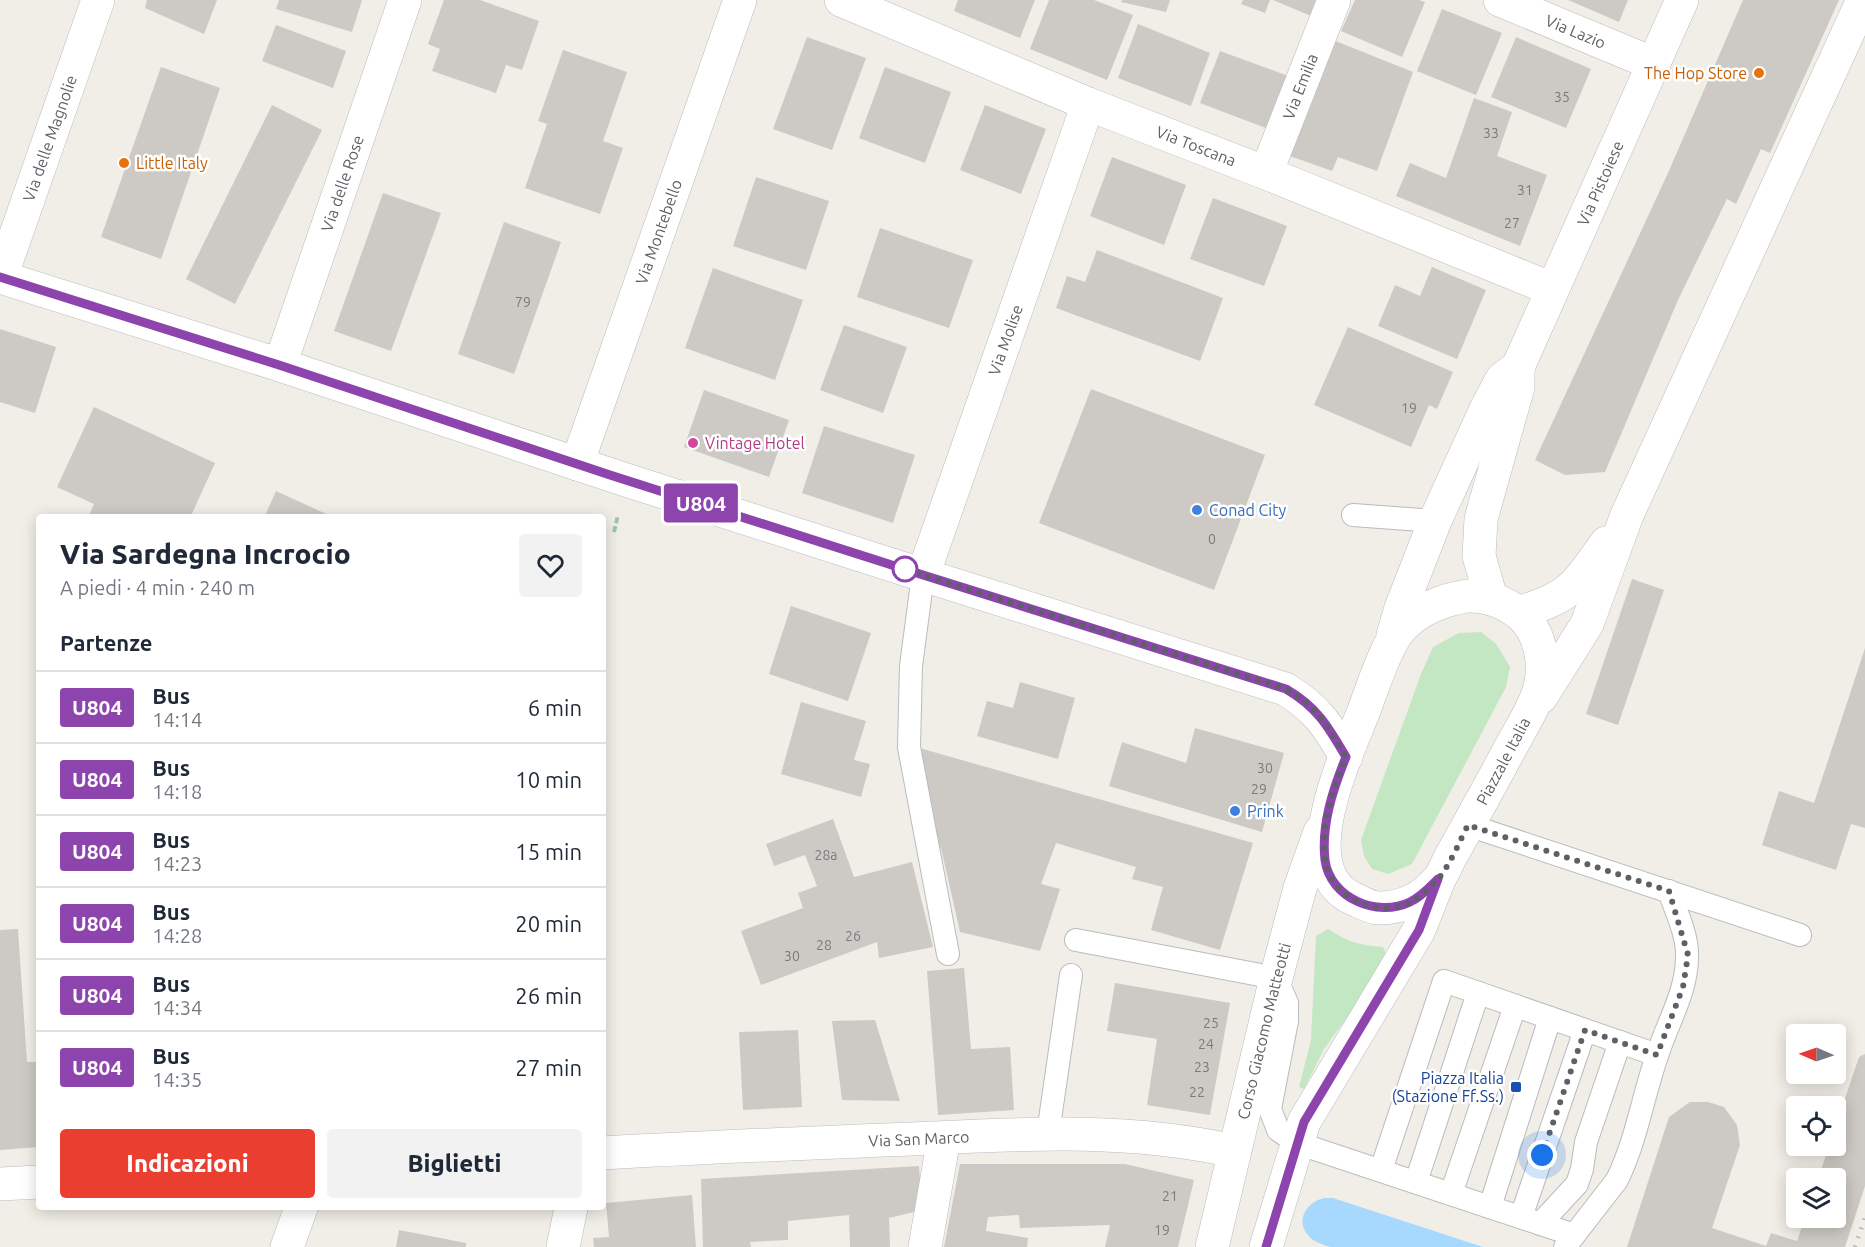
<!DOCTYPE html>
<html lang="it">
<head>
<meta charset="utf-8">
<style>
	body { margin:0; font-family:Ubuntu,sans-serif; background:#f2f2f3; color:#1f2937; height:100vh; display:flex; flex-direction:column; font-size:22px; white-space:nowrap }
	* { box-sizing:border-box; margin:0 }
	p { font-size:20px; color:#747a83 }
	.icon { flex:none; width:33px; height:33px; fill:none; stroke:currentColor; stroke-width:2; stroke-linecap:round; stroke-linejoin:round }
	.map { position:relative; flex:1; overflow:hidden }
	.drawer { position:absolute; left:36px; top:514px; width:570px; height:696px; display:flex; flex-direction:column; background:#fff; border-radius:6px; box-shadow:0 3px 15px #0003 }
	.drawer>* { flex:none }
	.badge { padding:0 12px; border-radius:4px; font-size:21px; line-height:39px }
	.needle { width:39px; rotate:272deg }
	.fabs { position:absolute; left:1786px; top:1024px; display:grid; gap:12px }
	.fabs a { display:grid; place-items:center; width:60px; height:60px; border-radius:6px; background:#fff; box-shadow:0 3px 15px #0003; font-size:30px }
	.you { position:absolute; width:30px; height:30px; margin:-15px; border:4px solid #fff; border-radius:50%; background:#1a73e8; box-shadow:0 0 0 9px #1a73e833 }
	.map>.badge { position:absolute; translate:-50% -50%; box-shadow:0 0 0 3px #fff }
	h2 { padding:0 24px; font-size:22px; line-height:54px }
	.round { display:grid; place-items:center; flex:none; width:63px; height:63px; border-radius:6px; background:#f2f2f3 }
	.overview { display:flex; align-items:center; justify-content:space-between; height:102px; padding:0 24px }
	h1 { font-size:28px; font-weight:800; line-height:45px }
	.action { display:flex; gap:12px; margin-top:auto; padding:12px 24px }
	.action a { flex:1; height:69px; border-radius:6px; background:#ea3e31; color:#fff; font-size:24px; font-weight:800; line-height:69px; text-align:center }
	.action a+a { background:#f2f2f3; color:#1f2937 }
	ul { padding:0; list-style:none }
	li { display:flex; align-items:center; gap:18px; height:72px; padding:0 24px; border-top:2px solid #e0e1e3 }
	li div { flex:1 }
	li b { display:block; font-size:22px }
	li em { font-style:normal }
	li .badge { min-width:66px; font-weight:700; text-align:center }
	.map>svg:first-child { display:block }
</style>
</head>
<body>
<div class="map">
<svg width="1865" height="1247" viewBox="0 0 1865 1247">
	<rect width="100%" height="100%" fill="#f0eee6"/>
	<!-- green -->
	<g fill="#c3e7c2">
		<path d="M1481 632 1496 644 1510 667 1506 687 1412 864 1388 874 1372 869 1364 856 1361 840 1421 674 1433 647 1459 633Z"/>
		<path d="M1328 929C1348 942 1359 945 1383 947L1389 960 1324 1049 1304 1089 1299 1087 1311 1040 1316 936Z"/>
	</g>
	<!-- water -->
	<path fill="#a7d9ff" d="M1324 1198H1333L1483 1247H1330C1322 1244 1313 1242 1308 1235 1295 1220 1307 1202 1324 1198Z"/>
	<!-- building -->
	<g fill="#cdcac5">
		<path d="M147 0H217L204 34 145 8Z"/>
		<path d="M279 0H362L352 32 276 9Z"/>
		<path d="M444 0H480L539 21 522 70 506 65 496 93 432 71 440 49 428 44Z"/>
		<path d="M958 0H1035L1020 38 954 11Z"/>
		<path d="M1049 0H1094L1133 15 1107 80 1030 49Z"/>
		<path d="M1122 0H1170L1166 12 1121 2Z"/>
		<path d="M1243 0H1270L1265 13 1241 4Z"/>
		<path d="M1273 0H1317L1311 16Z"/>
		<path d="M1355 0H1419L1425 2 1402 57 1341 31Z"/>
		<path d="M1568 0H1628L1619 22Z"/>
		<path d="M1743 0H1839L1770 153 1761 149 1736 204 1727 199 1678 300 1605 472 1565 475 1535 460 1668 173Z"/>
		<path d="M1442 9 1502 33 1476 95 1417 71Z"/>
		<path d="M1138 24 1210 53 1191 106 1118 78Z"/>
		<path d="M276 25 346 51 333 88 262 61Z"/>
		<path d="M807 37 866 58 832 150 773 129Z"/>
		<path d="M1516 37 1591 69 1566 128 1491 97Z"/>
		<path d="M1333 40 1413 72 1377 171 1338 157 1332 171 1287 155Z"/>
		<path d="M563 50 627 72 603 141 623 148 600 214 525 188 547 124 538 121Z"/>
		<path d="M1220 51 1291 77 1271 130 1200 103Z"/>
		<path d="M161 67 220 88 161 259 101 237Z"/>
		<path d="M885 67 951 92 925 163 859 138Z"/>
		<path d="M1474 98 1512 112 1497 156 1547 175 1520 246 1396 196 1410 163 1446 178Z"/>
		<path d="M272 105 322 130 235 304 186 279Z"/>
		<path d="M985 105 1046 129 1021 194 960 170Z"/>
		<path d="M1112 157 1186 185 1164 245 1090 216Z"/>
		<path d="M756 177 829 201 806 270 733 246Z"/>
		<path d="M383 193 441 213 391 351 334 331Z"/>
		<path d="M1213 198 1287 226 1264 286 1190 259Z"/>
		<path d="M504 222 561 242 514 374 458 354Z"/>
		<path d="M880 228 973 260 949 328 857 297Z"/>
		<path d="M1097 250 1223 298 1200 361 1056 308 1067 276 1085 282Z"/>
		<path d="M1432 267 1486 290 1457 359 1378 326 1395 285 1420 296Z"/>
		<path d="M713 268 803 300 775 380 685 348Z"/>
		<path d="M844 325 907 347 883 413 820 390Z"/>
		<path d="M1348 327 1453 372 1437 409 1429 405 1411 447 1314 405Z"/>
		<path d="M0 329 56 347 35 413 0 402Z"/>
		<path d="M1091 389 1265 455 1214 590 1039 523Z"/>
		<path d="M704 390 789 420 769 477 684 447Z"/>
		<path d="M94 407 215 463 190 518H88L94 504 57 487Z"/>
		<path d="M824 426 915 455 893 523 802 493Z"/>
		<path d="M276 491 335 518H264Z"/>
		<path d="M1632 579 1664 590 1618 725 1586 714Z"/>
		<path d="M791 606 871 633 848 701 769 674Z"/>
		<path d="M1865 648V828L1851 824 1836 870 1762 845 1779 791 1814 803Z"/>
		<path d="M1020 682 1075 698 1058 759 977 736 987 701 1013 708Z"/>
		<path d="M801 702 866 721 854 760 870 764 861 797 781 774Z"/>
		<path d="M1195 728 1284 753 1262 832 1109 786 1122 742 1186 763Z"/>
		<path d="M916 747 1253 843 1220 950 1151 930 1163 887 1132 879 1136 867 1056 843 1041 884 1060 889 1040 951 960 932 941 848 931 842Z"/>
		<path d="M833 819 854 877 912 862 933 947 879 958 877 942 761 985 741 931 803 908 798 893 817 886 805 855 774 866 766 844Z"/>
		<path d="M18 929 27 1062H39V1147L0 1150V930Z"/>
		<path d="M964 968 971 1049 1010 1047 1014 1110 938 1115 927 971Z"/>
		<path d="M1115 983 1230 1003 1210 1115 1147 1105 1157 1039 1107 1031Z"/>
		<path d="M875 1020 900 1101 842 1100 832 1021Z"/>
		<path d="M798 1030 802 1107 743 1110 739 1032Z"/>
		<path d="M1865 1054V1186L1845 1247H1627L1669 1117 1690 1102H1708L1724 1107 1737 1125 1740 1145 1712 1228 1766 1246 1771 1233 1797 1241 1805 1218H1836V1179H1818L1829 1146H1836V1125L1859 1057Z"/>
		<path d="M960 1164H1125L1194 1180 1178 1247H1105L1110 1225 1020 1228 1019 1215 988 1217 986 1231 1028 1238 1027 1247H944Z"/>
		<path d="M919 1166 922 1210 889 1218 890 1247H850L849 1215 788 1221V1240L750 1242 751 1247H703L701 1179Z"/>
		<path d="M692 1195 696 1247H594L593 1238 609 1237 606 1203Z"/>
		<path d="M399 1230 466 1243V1247H396Z"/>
	</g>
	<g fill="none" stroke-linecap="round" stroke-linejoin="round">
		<defs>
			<g id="lane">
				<path d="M1353 515 1435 521"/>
				<path d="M923 575 911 666 909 747 948 954"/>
				<path d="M1468 825 1800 935"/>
				<path d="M1076 940 1276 978 1287 1003V1021L1270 1109 1278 1130 1297 1143 1574 1235"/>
				<path d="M1048 1133 1071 975"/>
				<path d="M1381 1170 1444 981 1657 1055"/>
				<path d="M1416 1182 1478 993"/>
				<path d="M1451 1194 1515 1006"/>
				<path d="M1490 1207 1550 1018"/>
				<path d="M1521 1217 1585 1030"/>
				<path d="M1540 1224 1577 1184 1582 1169 1586 1142 1620 1042"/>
				<path d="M1565 1247 1617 1180C1637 1139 1643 1095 1658 1053 1668 1022 1687 991 1687 957 1688 936 1676 911 1669 891"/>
			</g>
			<g id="street">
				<path id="s1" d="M841 0 1088 104 1266 173 1552 289"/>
				<path id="s2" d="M1500 0 1654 64"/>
				<path id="s3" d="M1266 173 1334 0"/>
				<path id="s4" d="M1 277 98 0"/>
				<path id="s5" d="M280 365 405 0"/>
				<path id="s6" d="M577 464 740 0"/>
				<path id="s7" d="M923 575 1088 104"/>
				<path d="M287 1247 301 1208"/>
				<path d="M563 1247 571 1208"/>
				<path d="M925 1247 944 1138"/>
			</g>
			<g id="secondary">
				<path d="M0 277 280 365 626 480 923 575 1285 689C1317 708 1328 726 1346 757"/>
				<path d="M1467 596C1488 595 1505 602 1521 615 1540 632 1546 662 1540 687 1536 704 1525 721 1517 736 1505 757 1494 779 1482 800 1472 818 1462 837 1451 856 1447 863 1444 873 1438 880 1423 898 1403 908 1379 908 1371 908 1361 902 1354 899 1290 872 1346 756 1363 713 1372 690 1386 643 1403 626 1421 608 1442 600 1467 596Z"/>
				<path d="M1491 598 1479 556 1481 519 1518 387V367"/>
				<path d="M1519 613C1538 606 1559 600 1574 585 1586 573 1596 557 1606 543"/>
				<path id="s8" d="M1393 635 1401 608 1435 521 1486 409 1502 379 1518 367 1682 0"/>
				<path d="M1541 697 1587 624 1627 515 1863 0"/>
				<path id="s9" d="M603 1153C706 1147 809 1143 912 1139 1022 1134 1125 1127 1233 1151"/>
				<path d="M0 1184 39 1182"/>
				<path id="s10" d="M1212 1247 1276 978 1300 888 1320 832"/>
				<path d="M1266 1247 1304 1122 1419 930 1438 882"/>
			</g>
		</defs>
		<!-- lane casing -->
		<use href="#lane" stroke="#b8bbc0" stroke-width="24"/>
		<!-- street casing -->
		<use href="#street" stroke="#b8bbc0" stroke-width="34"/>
		<!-- secondary casing -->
		<use href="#secondary" stroke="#b9bcc2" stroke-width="34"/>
		<!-- path -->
		<path stroke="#9bc8a8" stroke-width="4" stroke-dasharray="6 3" stroke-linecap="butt" d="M614 532 618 515"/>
		<!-- lane -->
		<use href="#lane" stroke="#fff" stroke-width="22"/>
		<!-- street -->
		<use href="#street" stroke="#fff" stroke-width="33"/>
		<!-- secondary -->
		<use href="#secondary" stroke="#fff" stroke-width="33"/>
		<!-- rail -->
		<path stroke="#b6b7b7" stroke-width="4.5" stroke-dasharray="1.5 8" stroke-linecap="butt" d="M1855 1247 1865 1217"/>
	</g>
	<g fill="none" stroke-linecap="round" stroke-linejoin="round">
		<defs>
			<path id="line" d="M0 277 279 365 610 475 923 575 1286 689C1317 707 1328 726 1346 757 1333 789 1321 825 1325 860 1330 898 1377 918 1410 902 1421 897 1430 887 1438 879L1419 930 1304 1122 1266 1247"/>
		</defs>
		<!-- line casing -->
		<use href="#line" stroke="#fff" stroke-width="14"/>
		<!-- line -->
		<use href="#line" stroke="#8e44ad" stroke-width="9"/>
		<!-- walk -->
		<path stroke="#5d6166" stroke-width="6" stroke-dasharray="0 10.8" d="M905 569 901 568 1286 689C1317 707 1328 726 1346 757 1333 789 1320 825 1325 860 1330 894 1367 913 1398 907 1413 904 1426 892 1436 881 1449 868 1459 842 1468 825L1669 891 1688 955 1683 987 1657 1055 1585 1030 1542 1155"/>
	</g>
	<!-- markers -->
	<g fill="#e8710a" stroke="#fff" stroke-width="2">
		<circle cx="1759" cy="73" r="6"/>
		<circle cx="124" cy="163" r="6"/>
	</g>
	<circle fill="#d1479c" stroke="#fff" stroke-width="2" cx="693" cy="443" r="6"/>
	<g fill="#3f7fe0" stroke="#fff" stroke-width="2">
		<circle cx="1197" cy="510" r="6"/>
		<circle cx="1235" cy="811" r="6"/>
	</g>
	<circle fill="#fff" stroke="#8e44ad" stroke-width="3" cx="905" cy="569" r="12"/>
	<rect fill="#1a4fb4" stroke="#fff" stroke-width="2" x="1510" y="1081" width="12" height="12" rx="3"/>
	<g text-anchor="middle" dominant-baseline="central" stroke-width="5" stroke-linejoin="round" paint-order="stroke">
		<!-- number labels -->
		<g font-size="14" fill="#797b7e">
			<text x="1562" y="97">35</text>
			<text x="1491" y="133">33</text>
			<text x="1525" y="190">31</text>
			<text x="1512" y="223">27</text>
			<text x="523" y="302">79</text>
			<text x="1409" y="408">19</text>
			<text x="1212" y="539">0</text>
			<text x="1265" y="768">30</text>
			<text x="1259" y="789">29</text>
			<text x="826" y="855">28a</text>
			<text x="853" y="936">26</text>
			<text x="824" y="945">28</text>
			<text x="792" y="956">30</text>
			<text x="1211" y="1023">25</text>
			<text x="1206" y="1044">24</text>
			<text x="1202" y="1067">23</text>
			<text x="1197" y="1092">22</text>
			<text x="1170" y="1196">21</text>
			<text x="1162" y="1230">19</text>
		</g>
		<!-- street labels -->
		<g font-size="16" fill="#5d6166" stroke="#fff">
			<text stroke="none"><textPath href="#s2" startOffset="82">Via Lazio</textPath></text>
			<text stroke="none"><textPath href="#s3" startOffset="93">Via Emilia</textPath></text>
			<text stroke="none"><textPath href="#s4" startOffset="147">Via delle Magnolie</textPath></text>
			<text stroke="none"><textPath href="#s1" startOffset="384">Via Toscana</textPath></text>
			<text stroke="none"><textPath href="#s5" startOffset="192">Via delle Rose</textPath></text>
			<text stroke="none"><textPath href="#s8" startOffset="500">Via Pistoiese</textPath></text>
			<text stroke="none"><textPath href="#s6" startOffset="246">Via Montebello</textPath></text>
			<text stroke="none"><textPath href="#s7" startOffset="249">Via Molise</textPath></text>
			<text transform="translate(1503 761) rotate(-62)">Piazzale Italia</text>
			<text stroke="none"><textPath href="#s10" startOffset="222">Corso Giacomo Matteotti</textPath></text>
			<text stroke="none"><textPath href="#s9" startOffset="316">Via San Marco</textPath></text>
		</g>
		<!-- food labels -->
		<g font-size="16" fill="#c56008" stroke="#fff" text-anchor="end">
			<text x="1747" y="73">The Hop Store</text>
			<text x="136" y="163" text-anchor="start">Little Italy</text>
		</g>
		<!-- hotel labels -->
		<g font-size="16" fill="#b23c85" stroke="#fff" text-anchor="start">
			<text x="705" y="443">Vintage Hotel</text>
		</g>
		<!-- shop labels -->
		<g font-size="16" fill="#366cbe" stroke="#fff" text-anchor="start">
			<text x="1209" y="510">Conad City</text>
			<text x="1247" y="811">Prink</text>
		</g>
		<!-- transit labels -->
		<g font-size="16" fill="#164399" stroke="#fff" text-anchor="end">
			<text x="1504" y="1078">Piazza Italia<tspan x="1504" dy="18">(Stazione Ff.Ss.)</tspan></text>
		</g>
	</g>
</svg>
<div class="fabs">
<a><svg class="needle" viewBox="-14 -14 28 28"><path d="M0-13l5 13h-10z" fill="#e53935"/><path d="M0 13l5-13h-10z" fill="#747a83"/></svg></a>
<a><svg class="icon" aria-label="locate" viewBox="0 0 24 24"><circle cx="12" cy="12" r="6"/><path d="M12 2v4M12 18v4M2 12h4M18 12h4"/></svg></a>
<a><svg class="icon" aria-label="layers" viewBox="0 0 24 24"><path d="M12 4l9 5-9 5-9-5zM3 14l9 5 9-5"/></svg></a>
</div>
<div class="you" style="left:1542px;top:1155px"></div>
<b class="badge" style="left:701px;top:503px;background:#8e44ad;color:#fff">U804</b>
<section class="drawer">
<div class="overview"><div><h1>Via Sardegna Incrocio</h1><p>A piedi · 4 min · 240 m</p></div><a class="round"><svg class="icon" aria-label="heart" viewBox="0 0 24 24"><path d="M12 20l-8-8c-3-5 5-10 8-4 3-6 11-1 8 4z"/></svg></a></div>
<h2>Partenze</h2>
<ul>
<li><span class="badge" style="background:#8e44ad;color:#fff">U804</span><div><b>Bus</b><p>14:14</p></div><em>6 min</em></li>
<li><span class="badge" style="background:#8e44ad;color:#fff">U804</span><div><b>Bus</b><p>14:18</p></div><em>10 min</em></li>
<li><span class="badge" style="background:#8e44ad;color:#fff">U804</span><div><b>Bus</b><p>14:23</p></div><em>15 min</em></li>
<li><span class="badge" style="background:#8e44ad;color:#fff">U804</span><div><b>Bus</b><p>14:28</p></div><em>20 min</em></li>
<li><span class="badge" style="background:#8e44ad;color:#fff">U804</span><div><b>Bus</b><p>14:34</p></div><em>26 min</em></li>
<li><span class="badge" style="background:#8e44ad;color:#fff">U804</span><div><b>Bus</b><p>14:35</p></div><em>27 min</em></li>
</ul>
<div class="action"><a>Indicazioni</a><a>Biglietti</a></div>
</section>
</div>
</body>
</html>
